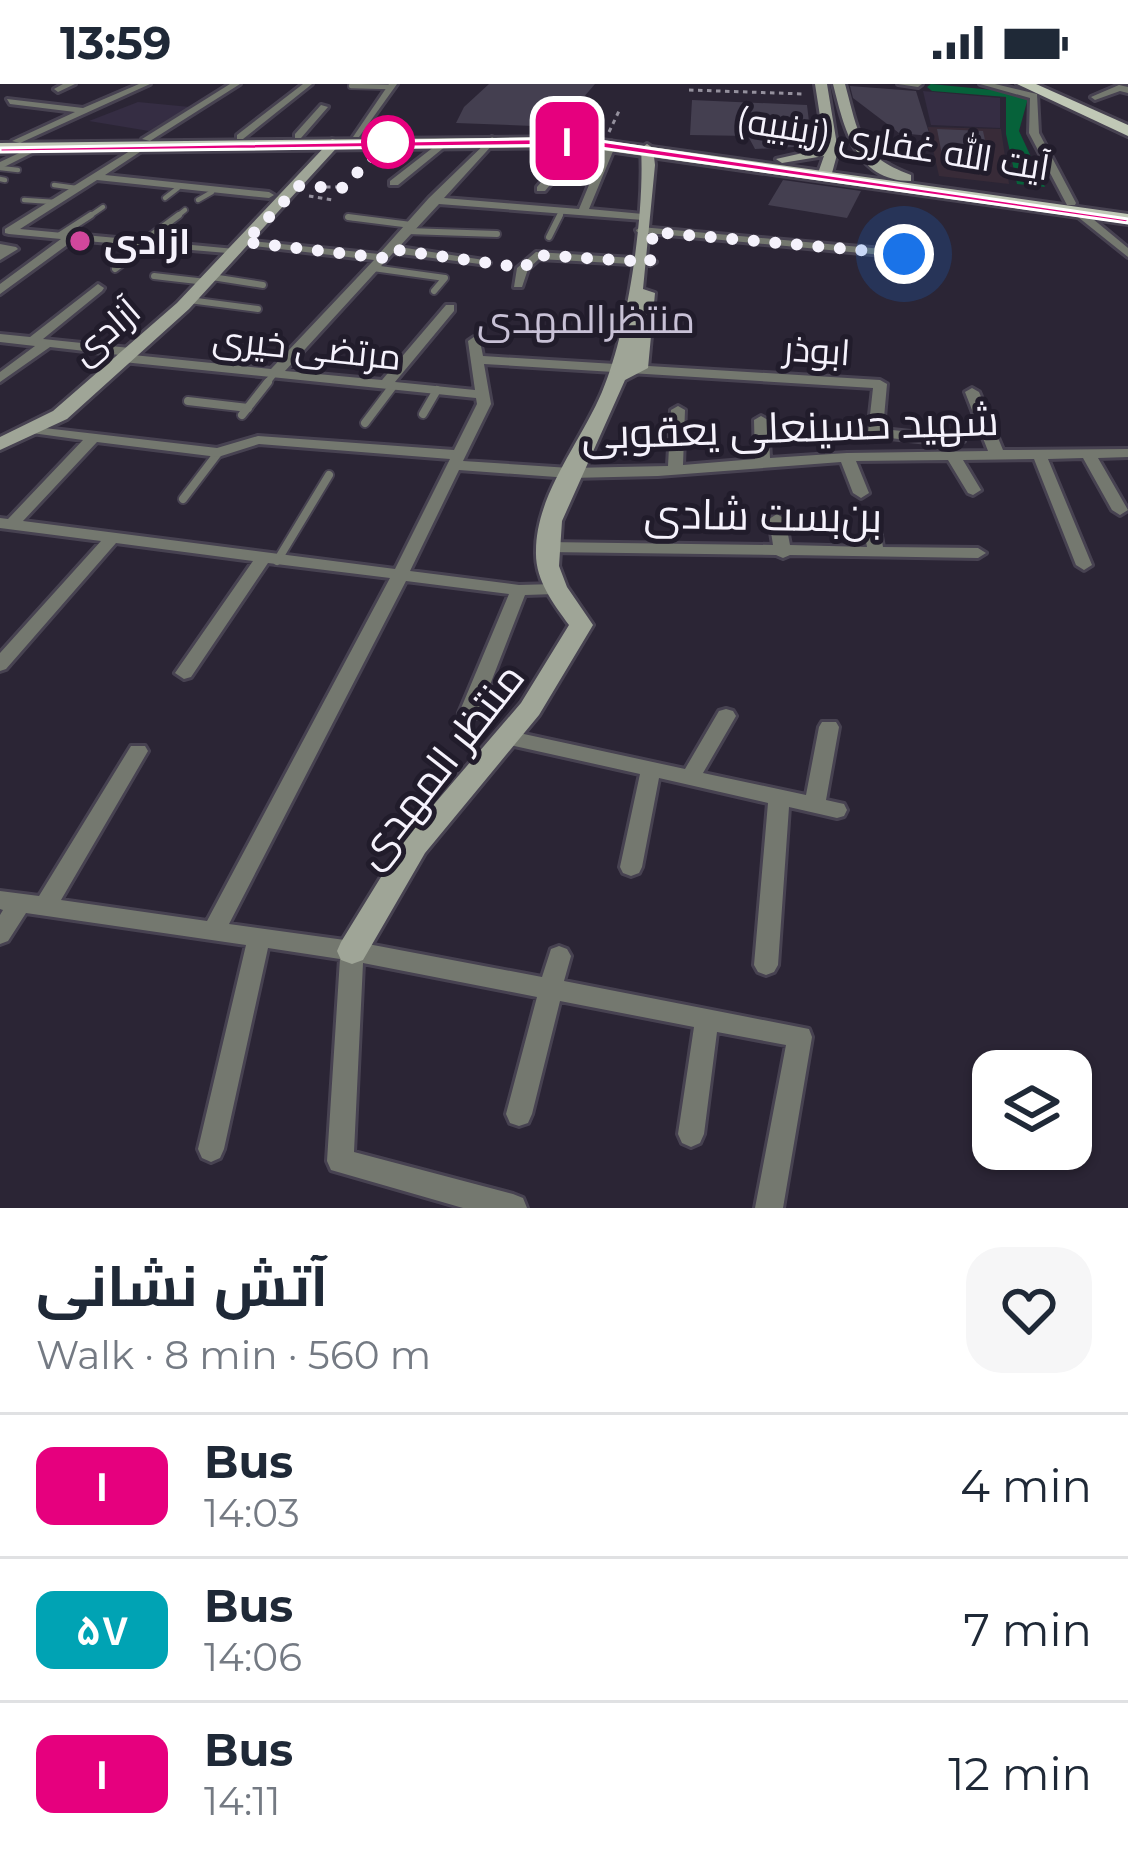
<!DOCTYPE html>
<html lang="en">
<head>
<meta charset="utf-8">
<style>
	body { margin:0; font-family:Montserrat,Cairo,sans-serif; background:#f6f6f7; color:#1f2937; height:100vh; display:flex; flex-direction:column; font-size:45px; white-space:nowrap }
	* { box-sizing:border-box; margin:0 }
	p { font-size:39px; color:#747a83 }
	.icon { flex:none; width:66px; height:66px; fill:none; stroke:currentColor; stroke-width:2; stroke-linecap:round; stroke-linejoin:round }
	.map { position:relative; height:1124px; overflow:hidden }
	.sheet { display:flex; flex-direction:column; background:#fff; flex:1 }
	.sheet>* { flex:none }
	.badge { padding:0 24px; border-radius:18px; font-size:42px; line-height:78px }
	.fabs { position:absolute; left:972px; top:966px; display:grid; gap:24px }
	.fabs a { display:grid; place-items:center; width:120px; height:120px; border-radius:24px; background:#fff; box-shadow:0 3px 9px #0004; font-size:60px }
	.you { position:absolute; width:60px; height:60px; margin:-30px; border:9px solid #fff; border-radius:50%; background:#1a73e8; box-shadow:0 0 0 18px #1a73e833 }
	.map>.badge { position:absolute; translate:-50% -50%; box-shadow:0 0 0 6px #fff }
	.round { display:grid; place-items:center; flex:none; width:126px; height:126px; border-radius:36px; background:#f6f6f7 }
	.overview { display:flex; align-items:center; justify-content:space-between; height:204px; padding:0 36px }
	h1 { font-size:57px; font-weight:700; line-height:90px }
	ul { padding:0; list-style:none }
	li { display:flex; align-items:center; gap:36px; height:144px; padding:0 36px; border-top:3px solid #e0e1e3 }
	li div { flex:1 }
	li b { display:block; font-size:45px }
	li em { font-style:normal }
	li .badge { min-width:132px; font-weight:700; text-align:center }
	.status { display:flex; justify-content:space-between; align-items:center; height:84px; padding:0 60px; background:#fff; direction:ltr }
	.status svg { height:33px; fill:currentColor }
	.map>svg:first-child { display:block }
</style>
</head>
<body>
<div class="status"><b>13:59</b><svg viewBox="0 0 49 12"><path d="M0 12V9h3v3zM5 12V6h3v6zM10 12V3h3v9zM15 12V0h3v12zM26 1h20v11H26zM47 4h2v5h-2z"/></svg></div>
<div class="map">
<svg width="1128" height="1124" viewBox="0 0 1128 1124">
	<rect width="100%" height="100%" fill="#2b2535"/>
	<!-- built -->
	<g fill="#352d43">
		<path d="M923 7 1000 14V44L931 41Z"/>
		<path d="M138 18 190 23 149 47 89 37Z"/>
	</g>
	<!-- medical -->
	<path fill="#382b38" d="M928 43 1001 45 1009 100 939 92Z"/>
	<!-- forest -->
	<path fill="#06623a" d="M931 0 1024 9 1028 14 1019 47 1045 103 1017 100 1006 50V13L932 7 927 3Z"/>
	<!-- building -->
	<g fill="#443f50">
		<path d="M489 0H595L558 43 456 39 464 23Z"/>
		<path d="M850 2 916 7 930 52 899 49 853 14Z"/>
		<path d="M692 16 807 21 812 62 755 65 748 52 690 51Z"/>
		<path d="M937 45 983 47 989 75H975L978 89 960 74 942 71Z"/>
		<path d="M783 96 861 107 847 134 768 121Z"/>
	</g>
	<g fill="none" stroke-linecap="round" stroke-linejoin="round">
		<defs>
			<g id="lane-far2">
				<path d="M351 2 391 3"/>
				<path d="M0 84 18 86"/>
				<path d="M0 95 5 96"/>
				<path d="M54 101 76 104"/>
				<path d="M165 114 178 104"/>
				<path d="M24 116 54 118"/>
				<path d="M198 116 212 108"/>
				<path d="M348 133 353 134"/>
				<path d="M87 134 103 123"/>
				<path d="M175 134 185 126"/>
				<path d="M559 134 562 127"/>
			</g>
			<g id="lane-far1">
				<path d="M348 133 411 141"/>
				<path d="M407 147 497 150"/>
				<path d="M60 151 91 131"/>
				<path d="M549 153 560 131"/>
				<path d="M141 159 179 131"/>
				<path d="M373 184 445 194 434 207"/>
				<path d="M115 185 148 160"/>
				<path d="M154 192 206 198"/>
				<path d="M212 193 263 201"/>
				<path d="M189 216 258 225"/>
				<path d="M265 301 274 290"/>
			</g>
			<g id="lane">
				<path d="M188 317 248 324"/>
				<path d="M423 330 437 306"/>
				<path d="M242 331 268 298"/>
				<path d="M365 339 393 302"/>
				<path d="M183 415 218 369"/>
				<path d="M277 477 329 391"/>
			</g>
			<g id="street">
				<path d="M63 0H75L58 8 54 5Z"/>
				<path d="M139 0H150L20 59 12 57 75 28 10 20 7 15 83 24Z"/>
				<path d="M230 0H240L150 57 142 55Z"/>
				<path d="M303 0H312L243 55H237V51Z"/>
				<path d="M389 0H397L359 53H353Z"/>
				<path d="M898 0H922L918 3Z"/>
				<path d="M980 0H995L1037 10 1039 49 1076 119 1075 121H1067L1029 49 1030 14Z"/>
				<path d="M1119 1 1128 3V9L1120 7 1095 16 1091 13Z"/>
				<path d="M321 21 328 23 301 54H295V50Z"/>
				<path d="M492 53 497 56 495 58 444 114 579 125 606 60 611 57 616 60 589 125 643 130 648 133 643 136 439 120 399 163 484 176 490 179 488 181 393 169 285 287 382 296 446 221H454V227L395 298 475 306 468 257 474 253 480 257 483 272 880 296 887 300 883 345 957 353 964 357 957 361 870 352 868 349 873 304 484 280 491 320 463 377 570 384 668 382 671 326 678 322 685 326 683 381 755 375 754 336 761 332 768 336 770 374 847 369 988 367 965 308 972 304 979 308 1003 366 1128 365V373L1098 374 1128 426 1120 431 1112 426 1083 374 1048 375 1092 481 1084 486 1076 481 1034 375 963 376 981 406 973 411 968 409 948 376 856 377 869 409 861 414 853 409 841 378 658 392 570 394 459 386 410 487 519 501 555 500 564 505 555 510 525 511 479 629 476 634H462L459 629 509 510 406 497 229 840 352 857 542 893 551 865 559 862 567 865 571 872 564 897 809 945 812 953 783 1124H755L786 961 717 948 704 1050 700 1059 691 1063 682 1059 678 1050 694 943 560 917 532 1030 528 1039 519 1042 510 1039 506 1030 537 913 363 879 354 1068 513 1110 523 1114 527 1124H463L331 1086 327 1077 340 875 268 864 224 1065 220 1074 211 1078 202 1074 198 1065 246 861 26 829 8 857 0 860V831L3 826 0 825V807L39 812 131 662H145L148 667 61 816 207 837 390 494 268 479 191 593 184 595 175 589 253 477 116 459 6 585 0 587V569L101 457 0 444V434L8 435 83 356 32 349 27 348V342L217 364 258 352 454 366 477 320 476 314 123 278 116 274 120 271 50 263 0 298V288L35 262 0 258V250L30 253 98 200 104 204 102 207 43 255 130 264 136 268 133 271 271 285 374 176 245 161 241 160V156L379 170 429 114ZM97 358 218 373 259 360 450 375 395 485 23 437Z"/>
				<path d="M444 55 452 57 398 101H390V97Z"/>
				<path d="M577 56 585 58 545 107H537V103Z"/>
				<path d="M141 60 149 62 105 91 269 108 274 111 269 114 97 96 20 145 235 165 241 168 239 170 74 156 0 210V200L61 155 9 150 5 149V145Z"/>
				<path d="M34 62 42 64 0 85V78Z"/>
				<path d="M1073 125H1081L1128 164V173L1073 129Z"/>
				<path d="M641 143 904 167 910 170 904 173 637 148 636 146Z"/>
				<path d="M0 160 16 163 18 165 0 176Z"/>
				<path d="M536 168 650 175 656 178 650 181 539 175 528 185 522 203H514L517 184Z"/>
				<path d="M777 430 785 435 790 461 867 463 863 441 871 436 879 441 883 463 978 464 986 469 978 474 790 471 783 474 776 471 546 468 538 463 546 458 773 461 769 435Z"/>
				<path d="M726 625 733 627 736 632 703 689 806 711 819 643 822 638H836L839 643 826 716 844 720 847 726 844 732 837 734 789 723 778 881 774 888 766 891 758 888 754 881 768 719 659 694 642 783 639 789 631 792 623 789 620 783 640 690 510 661 503 659 500 654 503 649 510 647 685 685 719 627Z"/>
			</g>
			<g id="secondary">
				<path d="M815 0H827L838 67 832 89 825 93 818 89 824 72 782 79 776 75 825 64Z"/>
				<path d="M833 0H845C859 51 858 71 911 91V97C855 97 844 43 833 0Z"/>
				<path d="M332 55 342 58 189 225 67 335 0 366V353L53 327 177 219Z"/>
				<path d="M647 60 653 64 655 81 643 205 655 209 648 284 625 296 562 437 559 482 567 503 593 541 539 631 425 769 363 876 352 880 341 876 337 867 341 858 405 754 521 619 569 541C553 519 535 496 536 467 536 410 581 358 602 308 628 247 645 129 641 64Z"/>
			</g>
			<g id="primary">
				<path d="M1017 0H1036L1128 41V52Z"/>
				<path d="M580 53 1128 130V140L580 63 0 69V59Z"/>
			</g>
		</defs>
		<!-- lane-far2 casing -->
		<use href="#lane-far2" stroke="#474251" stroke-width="8"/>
		<!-- lane-far1 casing -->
		<use href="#lane-far1" stroke="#474251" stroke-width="10"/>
		<!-- lane casing -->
		<use href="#lane" stroke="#474251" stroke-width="12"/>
		<!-- street casing -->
		<use href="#street" stroke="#474251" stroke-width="6"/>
		<!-- secondary casing -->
		<use href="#secondary" stroke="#474251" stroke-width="6"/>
		<!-- primary casing -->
		<use href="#primary" stroke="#474251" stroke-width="6"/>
		<!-- path -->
		<g stroke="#94909d" stroke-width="3" stroke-dasharray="4.5 4.5" stroke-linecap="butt">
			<path d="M689 6 805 10"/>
			<path d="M536 45 541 28"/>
			<path d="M609 48 619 27"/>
			<path d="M317 103H342"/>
			<path d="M309 112 333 116"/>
		</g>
		<!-- lane-far2 -->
		<use href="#lane-far2" stroke="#74786f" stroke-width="4.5"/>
		<!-- lane-far1 -->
		<use href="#lane-far1" stroke="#74786f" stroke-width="6"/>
		<!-- lane -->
		<use href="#lane" stroke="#74786f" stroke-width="8"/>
		<!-- street -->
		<use href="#street" fill="#74786f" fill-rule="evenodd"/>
		<!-- secondary -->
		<use href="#secondary" fill="#9fa597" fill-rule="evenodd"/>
		<!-- primary -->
		<use href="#primary" fill="#c0c8b6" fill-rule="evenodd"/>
	</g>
	<!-- line -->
	<path fill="#e6007e" stroke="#fff" stroke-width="3" d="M580 54 1128 135V139L580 61 0 68V64Z"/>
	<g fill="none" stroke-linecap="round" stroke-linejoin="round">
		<!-- walk -->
		<path stroke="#f5f2fc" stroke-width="12" stroke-dasharray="0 21.6" d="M388 58 342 104 299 102 245 158 382 174 390 165 524 184 536 171 650 178 653 148 904 170"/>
	</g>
	<!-- markers -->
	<circle fill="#fff" stroke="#e6007e" stroke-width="6" cx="388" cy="58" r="24"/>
	<circle fill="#d1479c" stroke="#211c2b" stroke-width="4.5" cx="80" cy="157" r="12"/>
	<g text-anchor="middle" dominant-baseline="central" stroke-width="10" stroke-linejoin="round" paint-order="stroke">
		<!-- far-street labels -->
		<g font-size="36" fill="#f5f2fc" stroke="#211c2b">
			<text transform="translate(893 59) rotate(9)">آیت الله غفاری (زینبیه)</text>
			<text transform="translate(105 247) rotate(-41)">آزادی</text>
			<text transform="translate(307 263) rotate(6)">مرتضی خیری</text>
			<text transform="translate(817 266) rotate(4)">ابوذر</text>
		</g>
		<!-- far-poi labels -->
		<g font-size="36" font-weight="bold" fill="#f5f2fc" stroke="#211c2b" text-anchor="start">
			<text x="104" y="157">ازادی</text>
		</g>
		<!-- far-neighbourhood labels -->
		<g font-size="39" fill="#c8c1d6" stroke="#211c2b">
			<text x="586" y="235">منتظرالمهدی</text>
		</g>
		<!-- street labels -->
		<g font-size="42" fill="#f5f2fc" stroke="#211c2b">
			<text transform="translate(790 343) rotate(-2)">شهید حسینعلی یعقوبی</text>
			<text transform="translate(763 431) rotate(1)">بن‌بست شادی</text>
			<text transform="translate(439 681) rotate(-52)">منتظر المهدی</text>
		</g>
	</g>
</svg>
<div class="fabs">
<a><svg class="icon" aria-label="layers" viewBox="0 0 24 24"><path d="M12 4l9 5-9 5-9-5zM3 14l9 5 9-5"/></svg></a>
</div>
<div class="you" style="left:904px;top:170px"></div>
<b class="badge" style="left:567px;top:57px;background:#e6007e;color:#fff">۱</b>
</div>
<section class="sheet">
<div class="overview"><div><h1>آتش نشانی</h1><p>Walk · 8 min · 560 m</p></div><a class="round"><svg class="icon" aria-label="heart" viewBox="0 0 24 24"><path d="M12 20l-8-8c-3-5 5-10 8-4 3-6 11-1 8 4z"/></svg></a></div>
<ul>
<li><span class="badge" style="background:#e6007e;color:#fff">۱</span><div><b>Bus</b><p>14:03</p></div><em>4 min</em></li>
<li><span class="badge" style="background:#00a3b4;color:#fff">۵۷</span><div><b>Bus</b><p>14:06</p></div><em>7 min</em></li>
<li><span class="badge" style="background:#e6007e;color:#fff">۱</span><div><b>Bus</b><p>14:11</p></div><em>12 min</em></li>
</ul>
</section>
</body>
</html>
